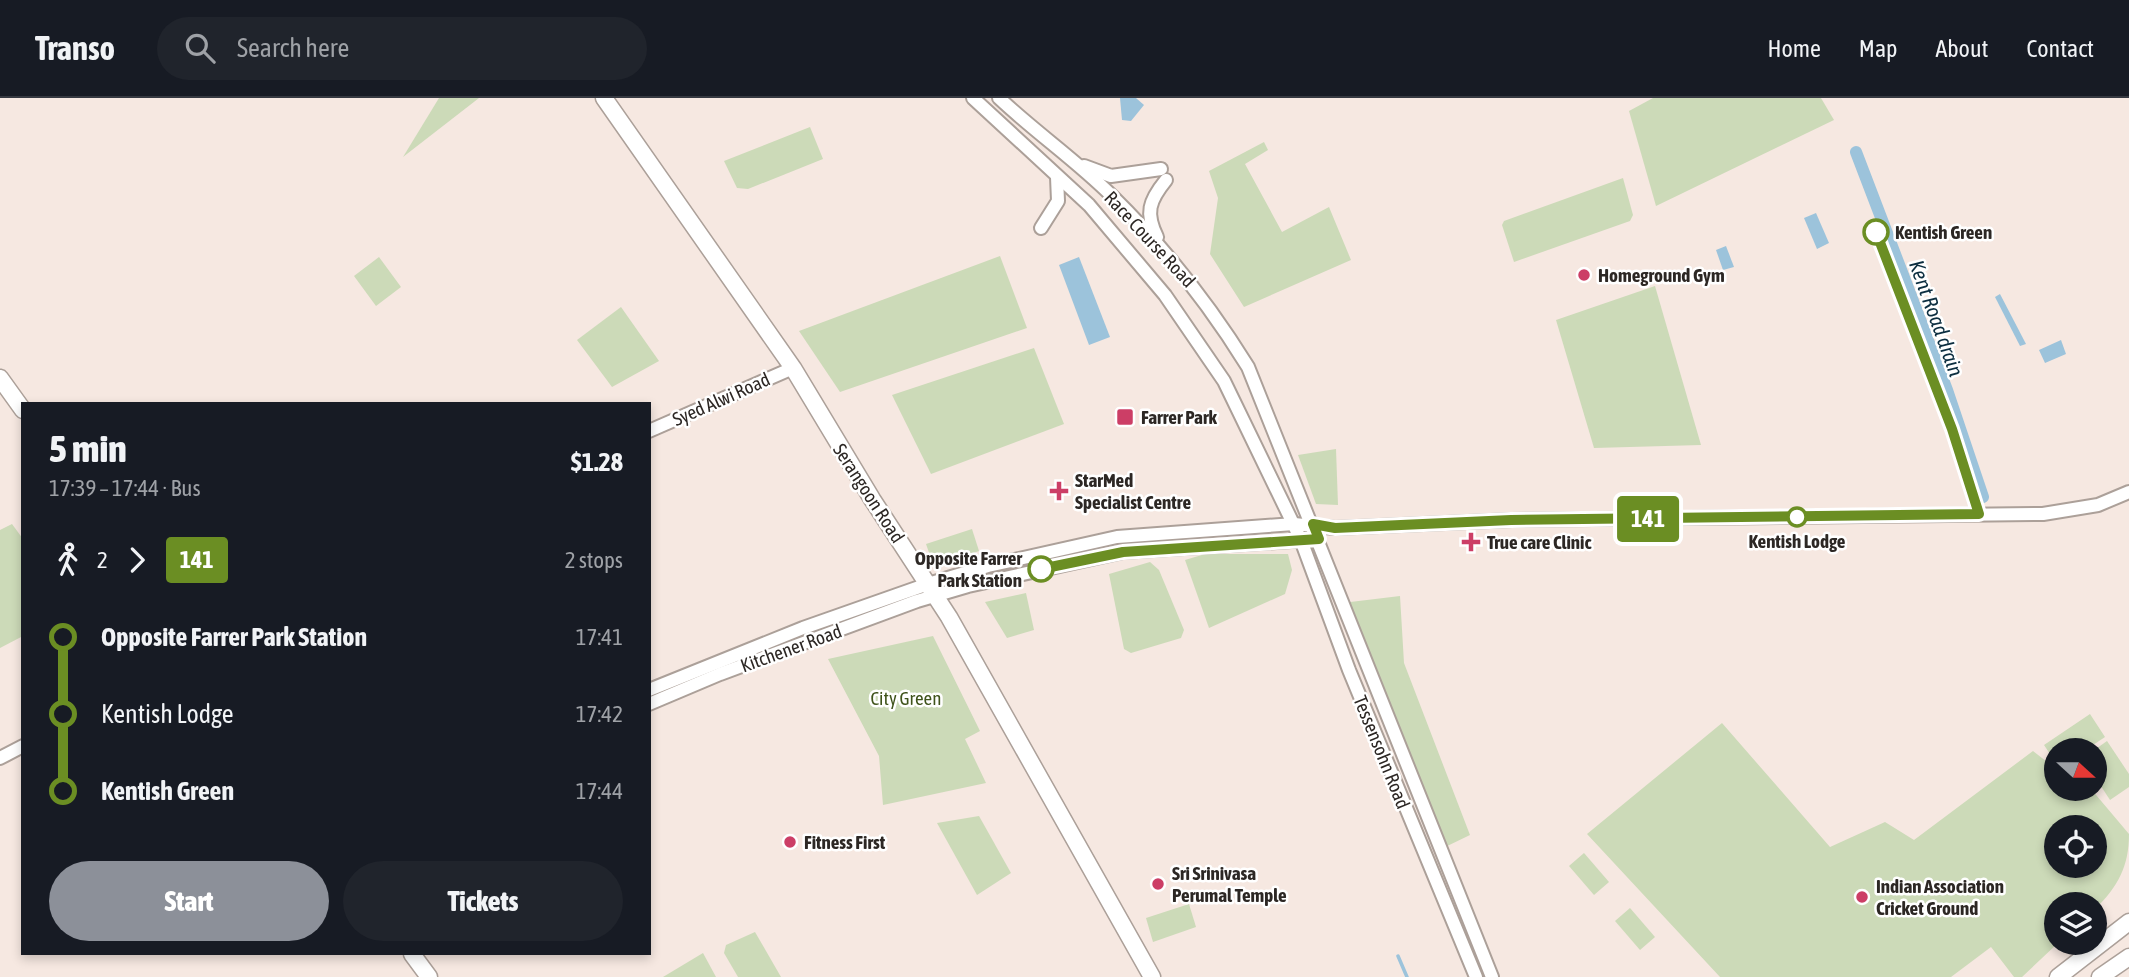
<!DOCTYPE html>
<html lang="en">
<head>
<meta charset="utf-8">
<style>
	body { margin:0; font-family:"Asap Condensed",sans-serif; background:#20242c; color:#f1f3f6; height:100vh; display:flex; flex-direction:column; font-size:26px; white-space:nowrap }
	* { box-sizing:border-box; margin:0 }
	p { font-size:23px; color:#9ea1a6 }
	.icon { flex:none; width:38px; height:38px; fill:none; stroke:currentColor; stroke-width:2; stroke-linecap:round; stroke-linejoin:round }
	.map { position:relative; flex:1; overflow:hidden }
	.panel { position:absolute; left:21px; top:304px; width:630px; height:553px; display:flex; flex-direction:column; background:#171b24; border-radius:0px; box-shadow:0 4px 10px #0003 }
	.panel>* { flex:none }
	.badge { padding:0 14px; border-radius:5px; font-size:24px; line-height:46px }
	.needle { width:46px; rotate:111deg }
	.fabs { position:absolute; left:2044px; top:640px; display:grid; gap:14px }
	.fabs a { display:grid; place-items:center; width:63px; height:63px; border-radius:50%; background:#171b24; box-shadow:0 4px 10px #0003; font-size:35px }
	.map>.badge { position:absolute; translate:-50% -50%; box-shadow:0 0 0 4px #fff }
	.legs { display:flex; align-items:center; gap:10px; height:77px; padding:0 28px; font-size:23px }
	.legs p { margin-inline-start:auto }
	.overview { display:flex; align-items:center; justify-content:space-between; height:119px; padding:0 28px }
	h1 { font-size:38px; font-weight:800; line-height:52px }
	.primary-button { display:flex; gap:14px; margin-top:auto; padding:14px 28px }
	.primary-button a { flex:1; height:80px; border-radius:42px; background:#8c9099; color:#fff; font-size:28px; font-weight:800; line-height:80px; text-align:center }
	.primary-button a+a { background:#20242c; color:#f1f3f6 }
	ul { padding:0 28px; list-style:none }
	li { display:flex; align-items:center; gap:24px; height:77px; font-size:26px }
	li i { display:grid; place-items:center; width:10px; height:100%; margin:0 9px; background:currentColor }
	li i::after { content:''; width:18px; height:18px; margin:-9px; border:5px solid; border-radius:50%; background:#171b24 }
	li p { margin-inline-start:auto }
	li:first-child i { background:linear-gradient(#0000 50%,currentColor 0) }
	li:last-child i { background:linear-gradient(currentColor 50%,#0000 0) }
	header { display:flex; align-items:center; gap:42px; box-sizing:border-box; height:98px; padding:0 35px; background:#171b24; border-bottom:2px solid #363941 }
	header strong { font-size:33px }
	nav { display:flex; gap:38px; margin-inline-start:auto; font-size:24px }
	.search { width:490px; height:63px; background:#20242c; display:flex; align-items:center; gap:18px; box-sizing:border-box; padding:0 24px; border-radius:38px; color:#9ea1a6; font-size:26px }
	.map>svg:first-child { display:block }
</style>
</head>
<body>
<header>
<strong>Transo</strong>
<div class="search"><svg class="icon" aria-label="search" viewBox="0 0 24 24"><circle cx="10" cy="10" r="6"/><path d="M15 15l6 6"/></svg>Search here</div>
<nav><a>Home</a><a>Map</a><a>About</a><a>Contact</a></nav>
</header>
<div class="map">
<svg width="2129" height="879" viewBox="0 0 2129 879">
	<rect width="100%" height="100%" fill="#f6e8e1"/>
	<!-- green -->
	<g fill="#ccdab8" fill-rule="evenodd">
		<path d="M439 0H479L403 59Z"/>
		<path d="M1653 0H1821L1834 22 1656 108 1629 13Z"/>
		<path d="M810 29 823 61 748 91 737 90 724 63Z"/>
		<path d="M1264 44 1268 52 1245 66 1282 134 1329 109 1351 162 1244 209 1210 156 1218 100 1209 73Z"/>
		<path d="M1623 80 1633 117 1630 123 1514 164 1502 127 1504 123Z"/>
		<path d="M1000 158 1027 230 840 294 799 233Z"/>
		<path d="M379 159 401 189 376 208 354 178Z"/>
		<path d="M1655 188 1701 347 1594 350 1556 222Z"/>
		<path d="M621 209 659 263 612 289 577 242Z"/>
		<path d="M1034 250 1064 326 931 376 892 297Z"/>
		<path d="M1336 351 1338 407 1316 406 1298 357Z"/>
		<path d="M12 426 23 441V538L0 550V432Z"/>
		<path d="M972 431 979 453 934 469 926 446Z"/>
		<path d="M1205 456H1288L1292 472 1285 496 1209 530 1185 462Z"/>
		<path d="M1150 464 1159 472 1184 532 1181 540 1131 555 1124 551 1109 476Z"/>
		<path d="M1026 495 1034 532 1007 540 985 504Z"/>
		<path d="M1400 498 1404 565 1470 737 1439 752 1342 505Z"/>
		<path d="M933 538 980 633 965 641 986 685 883 707 879 658 828 561Z"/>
		<path d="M2090 616 2105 639 2084 653H2056V665L2044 647Z"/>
		<path d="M1722 625 1830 749 1885 724 1914 742 2033 653 2056 671V691H2091L2129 736C2129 768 2118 789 2095 811V807H2056L2058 845 2022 879H2014L1991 849 1951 879H1720L1587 736ZM2056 730H2095V768H2056Z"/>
		<path d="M2107 643 2129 676V689L2110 702 2095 679 2093 653Z"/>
		<path d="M979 718 1011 775 977 797 937 725Z"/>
		<path d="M1584 755 1609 784 1594 797 1569 768Z"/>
		<path d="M1189 806 1196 829 1153 844 1146 820Z"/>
		<path d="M1630 810 1655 839 1640 852 1615 823Z"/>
		<path d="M755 834 781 879H738L724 855 726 847Z"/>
		<path d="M703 855 716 879H663Z"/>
	</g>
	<!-- water -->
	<g fill="#9cc3db">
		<path d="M1120 0H1136L1144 7 1131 23 1122 22Z"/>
		<path d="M1816 115 1829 145 1817 151 1804 120Z"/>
		<path d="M1726 148 1734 169 1723 172 1716 152Z"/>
		<path d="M1079 159 1110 239 1089 247 1059 167Z"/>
		<path d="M2000 196 2026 246 2020 248 1995 199Z"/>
		<path d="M2061 242 2066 256 2045 265 2039 252Z"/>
	</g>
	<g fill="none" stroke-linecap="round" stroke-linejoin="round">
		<!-- stream -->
		<path stroke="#9cc3db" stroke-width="3.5" d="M1398 858 1407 879"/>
		<!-- canal -->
		<path stroke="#9cc3db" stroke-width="12" d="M1856 54 1947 292 1983 399"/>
		<defs>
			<g id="minor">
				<path d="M973 0 1089 107 1165 197 1224 283 1301 442 1349 572 1476 879"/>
				<path d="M999 0C1035 34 1077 63 1112 98 1165 150 1209 206 1248 269L1492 879"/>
				<path d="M1084 68 1111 78 1161 71"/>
				<path d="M1041 130 1058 103 1057 79"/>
				<path d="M1157 139C1145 115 1149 103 1166 82"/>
				<path d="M649 333 793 270"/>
				<path d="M649 592 803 530 928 486 988 468 1117 439 1294 426 1335 430 1512 422 2043 416 2098 407 2129 394"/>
				<path d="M649 606 720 576 917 503 968 488 1123 454 1306 442"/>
				<path d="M0 660 23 648"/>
			</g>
			<g id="major">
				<path d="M604 0 793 270 872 401 949 519 1152 879"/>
				<path d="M0 280 23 312"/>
				<path d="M412 856 429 879"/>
				<path d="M2058 879 2129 824"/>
				<path d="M2100 879 2129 859"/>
			</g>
		</defs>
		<!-- minor casing -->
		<use href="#minor" stroke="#aca099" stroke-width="16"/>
		<!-- major casing -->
		<use href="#major" stroke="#aca099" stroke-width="19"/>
		<!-- minor -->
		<use href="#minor" stroke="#fff" stroke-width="12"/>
		<!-- major -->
		<use href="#major" stroke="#fff" stroke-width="16"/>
	</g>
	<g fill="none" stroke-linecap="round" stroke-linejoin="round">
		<defs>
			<path id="line-1" d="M1041 471 1123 454 1319 441 1313 426 1335 430 1511 422 1979 416 1952 331 1876 134"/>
		</defs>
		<!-- line-1 casing -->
		<use href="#line-1" stroke="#fff" stroke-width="16"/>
		<!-- line-1 -->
		<use href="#line-1" stroke="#6b8e23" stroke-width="10"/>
	</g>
	<!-- markers -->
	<g fill="#fff" stroke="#6b8e23" stroke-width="3.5">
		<circle cx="1876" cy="134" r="12"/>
		<circle cx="1797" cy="419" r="9"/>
		<circle cx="1041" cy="471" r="12"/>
	</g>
	<g fill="#cc3e66" stroke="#fff" stroke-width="2.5">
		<circle cx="1584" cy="177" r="7"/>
		<rect x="1116" y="310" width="18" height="18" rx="3.5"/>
		<path d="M1055.5 382.5h7v7h7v7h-7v7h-7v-7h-7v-7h7z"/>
		<path d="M1467.5 433.5h7v7h7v7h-7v7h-7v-7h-7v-7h7z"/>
		<circle cx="790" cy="744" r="7"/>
		<circle cx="1158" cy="786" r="7"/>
		<circle cx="1862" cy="799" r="7"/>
	</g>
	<g text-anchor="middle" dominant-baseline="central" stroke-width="5" stroke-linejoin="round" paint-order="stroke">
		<!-- stop labels -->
		<g font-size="19" font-weight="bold" fill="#2c2724" stroke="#fff" text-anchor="start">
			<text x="1895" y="134">Kentish Green</text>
			<text x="1797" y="443" text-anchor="middle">Kentish Lodge</text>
			<text x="1022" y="460" text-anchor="end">Opposite Farrer<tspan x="1022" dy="22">Park Station</tspan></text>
		</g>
		<!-- street labels -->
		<g font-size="19" fill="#2c2724" stroke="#fff">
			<text transform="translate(1150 141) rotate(47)">Race Course Road</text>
			<text transform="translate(721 301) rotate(-24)">Syed Alwi Road</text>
			<text transform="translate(869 395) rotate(57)">Serangoon Road</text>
			<text transform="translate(791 550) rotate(-20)">Kitchener Road</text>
			<text transform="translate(1382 654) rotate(68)">Tessensohn Road</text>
		</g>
		<!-- poi labels -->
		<g font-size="19" font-weight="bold" fill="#2c2724" stroke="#fff" text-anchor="start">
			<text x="1598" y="177">Homeground Gym</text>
			<text x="1141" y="319">Farrer Park</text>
			<text x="1075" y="382">StarMed<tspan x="1075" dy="22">Specialist Centre</tspan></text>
			<text x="1487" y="444">True care Clinic</text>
			<text x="804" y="744">Fitness First</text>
			<text x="1172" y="775">Sri Srinivasa<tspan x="1172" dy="22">Perumal Temple</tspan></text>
			<text x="1876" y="788">Indian Association<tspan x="1876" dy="22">Cricket Ground</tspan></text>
		</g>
		<!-- park labels -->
		<g font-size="19" fill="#3f531b" stroke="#fff">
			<text x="906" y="600">City Green</text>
		</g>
		<!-- water labels -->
		<g font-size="21" font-style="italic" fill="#0c2e40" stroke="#fff">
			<text transform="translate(1937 220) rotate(70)">Kent Road drain</text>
		</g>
	</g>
</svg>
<div class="fabs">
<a><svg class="needle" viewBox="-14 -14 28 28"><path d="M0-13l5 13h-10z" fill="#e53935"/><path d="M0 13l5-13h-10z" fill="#9ea1a6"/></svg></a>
<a><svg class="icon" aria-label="locate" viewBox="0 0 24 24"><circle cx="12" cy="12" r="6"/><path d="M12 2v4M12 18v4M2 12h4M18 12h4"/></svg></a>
<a><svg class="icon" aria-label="layers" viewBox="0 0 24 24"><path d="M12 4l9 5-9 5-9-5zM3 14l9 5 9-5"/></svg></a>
</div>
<b class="badge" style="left:1648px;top:421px;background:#6b8e23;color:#fff">141</b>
<section class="panel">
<div class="overview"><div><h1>5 min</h1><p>17:39 – 17:44 · Bus</p></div><b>$1.28</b></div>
<div class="legs"><svg class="icon" aria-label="walk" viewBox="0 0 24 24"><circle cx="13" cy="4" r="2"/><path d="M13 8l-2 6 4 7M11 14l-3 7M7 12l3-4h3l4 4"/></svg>2<svg class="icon" aria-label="forward" viewBox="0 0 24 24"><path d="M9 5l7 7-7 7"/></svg><b class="badge" style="background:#6b8e23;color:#fff">141</b><p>2 stops</p></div>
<ul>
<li><i style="color:#6b8e23"></i><b>Opposite Farrer Park Station</b><p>17:41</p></li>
<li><i style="color:#6b8e23"></i><span>Kentish Lodge</span><p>17:42</p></li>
<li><i style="color:#6b8e23"></i><b>Kentish Green</b><p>17:44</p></li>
</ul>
<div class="primary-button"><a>Start</a><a>Tickets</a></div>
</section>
</div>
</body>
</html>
